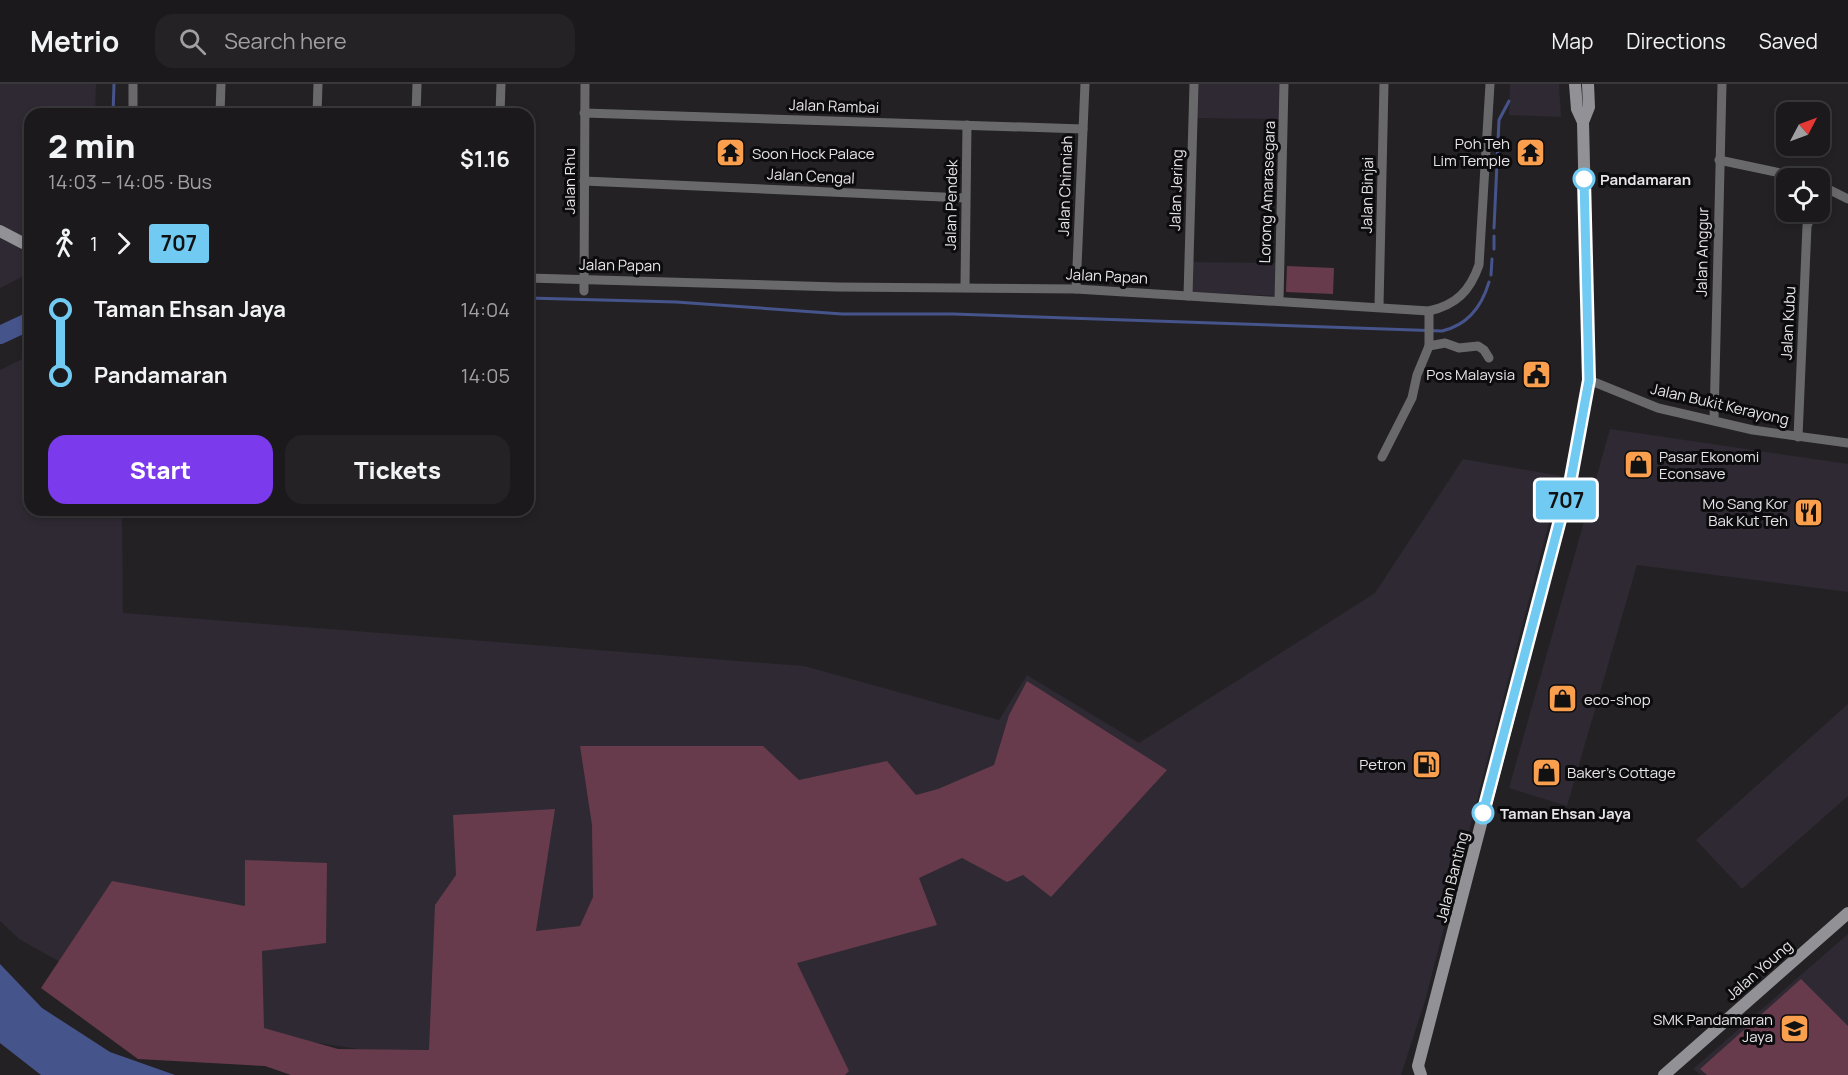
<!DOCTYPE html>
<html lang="en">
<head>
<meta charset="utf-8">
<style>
	body { margin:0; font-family:Manrope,sans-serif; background:#242225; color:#f1f3f6; height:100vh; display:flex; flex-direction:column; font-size:22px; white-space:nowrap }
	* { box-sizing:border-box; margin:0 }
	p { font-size:20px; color:#a0a0a3 }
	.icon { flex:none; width:33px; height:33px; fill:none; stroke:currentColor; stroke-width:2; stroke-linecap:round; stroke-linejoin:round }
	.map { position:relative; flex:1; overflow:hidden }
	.side { position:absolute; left:24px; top:24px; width:510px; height:408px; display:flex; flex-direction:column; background:#1b191c; border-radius:18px; box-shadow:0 3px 9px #0003,0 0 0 2px #39383b }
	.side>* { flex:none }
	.badge { padding:0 12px; border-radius:4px; font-size:21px; line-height:39px }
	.needle { width:39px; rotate:49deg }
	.tools { position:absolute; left:1776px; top:18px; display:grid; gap:12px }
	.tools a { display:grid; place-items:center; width:54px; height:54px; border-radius:12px; background:#1b191c; box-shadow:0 3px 9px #0003,0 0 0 2px #39383b; font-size:30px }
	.map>.badge { position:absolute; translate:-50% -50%; box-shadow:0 0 0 3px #fff }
	.legs { display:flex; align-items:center; gap:9px; height:66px; padding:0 24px; font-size:20px }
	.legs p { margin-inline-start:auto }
	.head { display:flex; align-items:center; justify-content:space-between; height:102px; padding:0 24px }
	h1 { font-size:33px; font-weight:800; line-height:45px }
	.primary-button { display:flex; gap:12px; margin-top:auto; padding:12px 24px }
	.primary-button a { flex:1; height:69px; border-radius:18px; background:#7c3aed; color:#fff; font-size:24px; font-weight:800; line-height:69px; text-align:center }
	.primary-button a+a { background:#242225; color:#f1f3f6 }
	ul { padding:0 24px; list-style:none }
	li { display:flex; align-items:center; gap:21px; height:66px; font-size:22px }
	li i { display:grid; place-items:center; width:9px; height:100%; margin:0 8px; background:currentColor }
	li i::after { content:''; width:15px; height:15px; margin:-8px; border:4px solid; border-radius:50%; background:#1b191c }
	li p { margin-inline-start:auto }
	li:first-child i { background:linear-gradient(#0000 50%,currentColor 0) }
	li:last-child i { background:linear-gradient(currentColor 50%,#0000 0) }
	header { display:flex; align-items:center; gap:36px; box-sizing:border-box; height:84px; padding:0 30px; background:#1b191c; border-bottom:2px solid #39383b }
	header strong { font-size:28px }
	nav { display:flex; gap:33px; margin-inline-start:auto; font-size:21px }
	.search { width:420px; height:54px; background:#242225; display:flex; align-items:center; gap:15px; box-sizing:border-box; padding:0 21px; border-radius:18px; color:#a0a0a3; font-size:22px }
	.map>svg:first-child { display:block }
</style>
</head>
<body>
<header>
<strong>Metrio</strong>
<div class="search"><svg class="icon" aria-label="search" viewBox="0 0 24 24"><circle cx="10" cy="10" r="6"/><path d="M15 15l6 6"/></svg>Search here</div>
<nav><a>Map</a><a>Directions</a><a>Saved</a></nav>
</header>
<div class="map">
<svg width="1848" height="991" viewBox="0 0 1848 991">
	<rect width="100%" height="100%" fill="#242125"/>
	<!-- built -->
	<g fill="#2e2932">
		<path d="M0 0H96L95 30H30V189L0 204Z"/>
		<path d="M1198 0H1280V35L1197 34Z"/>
		<path d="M1510 0H1559L1561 33 1509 31Z"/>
		<path d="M1192 178 1276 179 1275 212 1192 208Z"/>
		<path d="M30 271V426H122L123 529 804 582 999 636 1027 591 1139 659 1375 509 1463 375 1561 392 1425 917 1401 991H818L439 977 163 936 19 855 0 837V286Z"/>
		<path d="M1610 345 1848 380V508L1637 481 1567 722 1509 704Z"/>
		<path d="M1848 620V712L1742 805 1696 756Z"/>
		<path d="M1848 850V991H1701L1693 985Z"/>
	</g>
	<!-- green -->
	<g fill="#673b4c">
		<path d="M1287 182 1334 184 1333 210 1286 208Z"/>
		<path d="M1027 597 1167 686 1051 813 1023 791 1007 798 962 774 919 794 937 841 797 879 849 987 845 991H291L265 982 138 975 41 904 112 797 245 822V776L327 779 326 859 262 867 264 944 338 965 429 966 435 821 456 791 453 731 555 725 536 847 580 842 593 813 592 741 580 662H763L799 696 887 677 916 711 938 705 994 681 1009 631Z"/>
		<path d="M1801 895 1848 942V991H1707L1700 985Z"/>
	</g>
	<!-- water -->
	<path fill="#46548c" d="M0 880 42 924 110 968 175 991H41L0 959Z"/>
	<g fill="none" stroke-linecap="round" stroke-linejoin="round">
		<!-- stream -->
		<g stroke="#46548c" stroke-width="3">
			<path d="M113 30 114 0"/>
			<path d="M1494 144 1499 36 1509 17"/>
			<path d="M1494 165V152"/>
			<path d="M1491 191 1492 175"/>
			<path d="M528 214 676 218 842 230H953L1442 247C1468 241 1482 222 1489 198"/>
		</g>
		<!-- river -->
		<path stroke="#46548c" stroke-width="18" d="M0 251 30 237"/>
		<!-- street -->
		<g stroke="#69696b" stroke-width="9">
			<path d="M584 29 1083 45"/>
			<path d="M133 30V0"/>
			<path d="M220 30 221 0"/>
			<path d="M317 30 318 0"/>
			<path d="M416 30 417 0"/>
			<path d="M500 30 501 0"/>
			<path d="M1719 76 1804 94"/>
			<path d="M584 97 965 114"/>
			<path d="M1820 101 1848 115"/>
			<path d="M1820 117 1827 104"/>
			<path d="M528 194 838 203 1076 205 1429 227C1456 221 1470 207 1479 181L1490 0"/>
			<path d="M965 202 967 41"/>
			<path d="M1076 205 1085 0"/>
			<path d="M584 207 585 0"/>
			<path d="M1188 212 1194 0"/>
			<path d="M1279 216 1284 0"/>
			<path d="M1379 222 1384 0"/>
			<path d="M1429 262 1445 259 1459 264 1478 262 1484 266 1489 274"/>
			<path d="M1589 296 1658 324 1753 346 1848 359"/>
			<path d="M1714 336 1722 0"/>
			<path d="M1798 353 1807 142 1813 128"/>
			<path d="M1382 373 1412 314 1417 291 1429 262V227"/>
		</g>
		<!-- secondary -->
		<g stroke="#929195" stroke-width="12">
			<path d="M1575 0 1577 25 1583 38"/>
			<path d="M0 147 23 159"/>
			<path d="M1421 991 1418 982 1571 394 1589 296 1583 38 1589 23 1588 0"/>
			<path d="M1664 991 1848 829"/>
		</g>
	</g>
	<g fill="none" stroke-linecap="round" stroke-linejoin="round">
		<defs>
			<path id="line-1" d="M1483 729 1571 394 1589 296 1584 95"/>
		</defs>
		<!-- line-1 casing -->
		<use href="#line-1" stroke="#fff" stroke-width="14"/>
		<!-- line-1 -->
		<use href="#line-1" stroke="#71caf2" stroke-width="9"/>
	</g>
	<!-- icons -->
	<defs>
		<symbol id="temple-square" viewBox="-11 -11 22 22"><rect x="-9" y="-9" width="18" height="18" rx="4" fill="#fa9f4e" stroke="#0c0b0d"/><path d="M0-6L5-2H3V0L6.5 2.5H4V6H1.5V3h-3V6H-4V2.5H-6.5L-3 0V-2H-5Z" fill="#111"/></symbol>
		<symbol id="civic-square" viewBox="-11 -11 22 22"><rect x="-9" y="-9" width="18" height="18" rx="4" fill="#fa9f4e" stroke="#0c0b0d"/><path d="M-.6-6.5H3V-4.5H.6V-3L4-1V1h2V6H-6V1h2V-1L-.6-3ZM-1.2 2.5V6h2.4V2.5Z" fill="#111"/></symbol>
		<symbol id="shop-square" viewBox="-11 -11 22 22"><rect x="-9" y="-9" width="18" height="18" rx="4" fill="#fa9f4e" stroke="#0c0b0d"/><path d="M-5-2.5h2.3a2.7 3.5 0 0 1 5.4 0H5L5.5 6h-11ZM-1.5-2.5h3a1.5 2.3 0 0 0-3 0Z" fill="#111"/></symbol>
		<symbol id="restaurant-square" viewBox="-11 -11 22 22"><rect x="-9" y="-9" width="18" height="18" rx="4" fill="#fa9f4e" stroke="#0c0b0d"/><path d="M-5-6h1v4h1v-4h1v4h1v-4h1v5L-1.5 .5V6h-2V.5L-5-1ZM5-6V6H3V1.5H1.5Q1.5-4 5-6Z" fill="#111"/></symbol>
		<symbol id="fuel-square" viewBox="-11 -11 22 22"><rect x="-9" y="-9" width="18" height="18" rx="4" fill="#fa9f4e" stroke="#0c0b0d"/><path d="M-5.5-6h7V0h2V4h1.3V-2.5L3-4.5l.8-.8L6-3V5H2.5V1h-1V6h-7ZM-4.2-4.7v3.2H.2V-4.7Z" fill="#111"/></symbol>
		<symbol id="school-square" viewBox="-11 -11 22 22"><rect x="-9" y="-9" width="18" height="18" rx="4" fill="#fa9f4e" stroke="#0c0b0d"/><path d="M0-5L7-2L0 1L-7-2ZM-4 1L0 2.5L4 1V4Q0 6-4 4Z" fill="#111"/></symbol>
	</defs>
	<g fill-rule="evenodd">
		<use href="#temple-square" x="1514" y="52" width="33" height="33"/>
		<use href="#temple-square" x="714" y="52" width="33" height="33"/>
		<use href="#civic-square" x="1520" y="274" width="33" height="33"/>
		<use href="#shop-square" x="1622" y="364" width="33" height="33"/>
		<use href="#restaurant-square" x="1792" y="412" width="33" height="33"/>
		<use href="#shop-square" x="1546" y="598" width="33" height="33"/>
		<use href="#fuel-square" x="1410" y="664" width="33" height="33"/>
		<use href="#shop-square" x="1530" y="672" width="33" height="33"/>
		<use href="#school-square" x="1778" y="928" width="33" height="33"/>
	</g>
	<!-- markers -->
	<g fill="#fff" stroke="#71caf2" stroke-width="3">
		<circle cx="1584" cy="95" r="10"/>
		<circle cx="1483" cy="729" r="10"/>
	</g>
	<g text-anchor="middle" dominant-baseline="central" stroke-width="6" stroke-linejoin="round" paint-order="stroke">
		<!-- street labels -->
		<g font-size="15" fill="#e6e4e7" stroke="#0c0b0d">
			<text transform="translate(834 22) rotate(2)">Jalan Rambai</text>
			<text transform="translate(811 92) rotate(3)">Jalan Cengal</text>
			<text transform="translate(569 97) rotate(-90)">Jalan Rhu</text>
			<text transform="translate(1065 102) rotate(-88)">Jalan Chinniah</text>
			<text transform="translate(1176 106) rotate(-88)">Jalan Jering</text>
			<text transform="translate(1267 108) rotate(-88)">Lorong Amarasegara</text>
			<text transform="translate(1367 111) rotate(-89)">Jalan Binjai</text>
			<text transform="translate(951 121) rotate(-89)">Jalan Pendek</text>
			<text transform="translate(1702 168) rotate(-89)">Jalan Anggur</text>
			<text transform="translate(620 181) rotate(1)">Jalan Papan</text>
			<text transform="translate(1107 192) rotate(3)">Jalan Papan</text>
			<text transform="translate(1788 239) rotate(-87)">Jalan Kubu</text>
			<text transform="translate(1720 320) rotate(13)">Jalan Bukit Kerayong</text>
			<text transform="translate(1452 793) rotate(-76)">Jalan Banting</text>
			<text transform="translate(1759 886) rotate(-41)">Jalan Young</text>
		</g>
		<!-- poi labels -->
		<g font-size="15" fill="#e6e4e7" stroke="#0c0b0d" text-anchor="end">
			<text x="1510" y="59">Poh Teh<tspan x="1510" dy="17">Lim Temple</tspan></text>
			<text x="752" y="69" text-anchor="start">Soon Hock Palace</text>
			<text x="1515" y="290">Pos Malaysia</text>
			<text x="1659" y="372" text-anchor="start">Pasar Ekonomi<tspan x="1659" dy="17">Econsave</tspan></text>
			<text x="1788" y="419">Mo Sang Kor<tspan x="1788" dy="17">Bak Kut Teh</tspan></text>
			<text x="1584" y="615" text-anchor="start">eco-shop</text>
			<text x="1406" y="680">Petron</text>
			<text x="1567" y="688" text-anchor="start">Baker's Cottage</text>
			<text x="1773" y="935">SMK Pandamaran<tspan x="1773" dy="17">Jaya</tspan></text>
		</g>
		<!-- stop labels -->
		<g font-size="15" font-weight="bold" fill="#e6e4e7" stroke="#0c0b0d" text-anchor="start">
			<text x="1600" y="95">Pandamaran</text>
			<text x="1500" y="729">Taman Ehsan Jaya</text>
		</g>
	</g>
</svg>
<div class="tools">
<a><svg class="needle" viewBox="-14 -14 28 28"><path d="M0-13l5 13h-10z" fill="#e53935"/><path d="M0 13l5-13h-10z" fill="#a0a0a3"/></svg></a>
<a><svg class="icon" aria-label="locate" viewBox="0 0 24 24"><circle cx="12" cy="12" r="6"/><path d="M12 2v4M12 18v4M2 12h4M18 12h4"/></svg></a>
</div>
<b class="badge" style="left:1566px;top:416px;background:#71caf2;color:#111">707</b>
<section class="side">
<div class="head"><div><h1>2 min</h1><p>14:03 – 14:05 · Bus</p></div><b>$1.16</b></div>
<div class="legs"><svg class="icon" aria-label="walk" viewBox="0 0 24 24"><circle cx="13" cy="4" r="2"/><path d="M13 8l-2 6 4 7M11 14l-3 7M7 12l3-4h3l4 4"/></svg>1<svg class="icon" aria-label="forward" viewBox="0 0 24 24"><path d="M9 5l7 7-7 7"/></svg><b class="badge" style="background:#71caf2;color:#111">707</b></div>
<ul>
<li><i style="color:#71caf2"></i><b>Taman Ehsan Jaya</b><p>14:04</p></li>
<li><i style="color:#71caf2"></i><b>Pandamaran</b><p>14:05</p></li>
</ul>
<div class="primary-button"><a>Start</a><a>Tickets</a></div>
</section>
</div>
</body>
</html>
